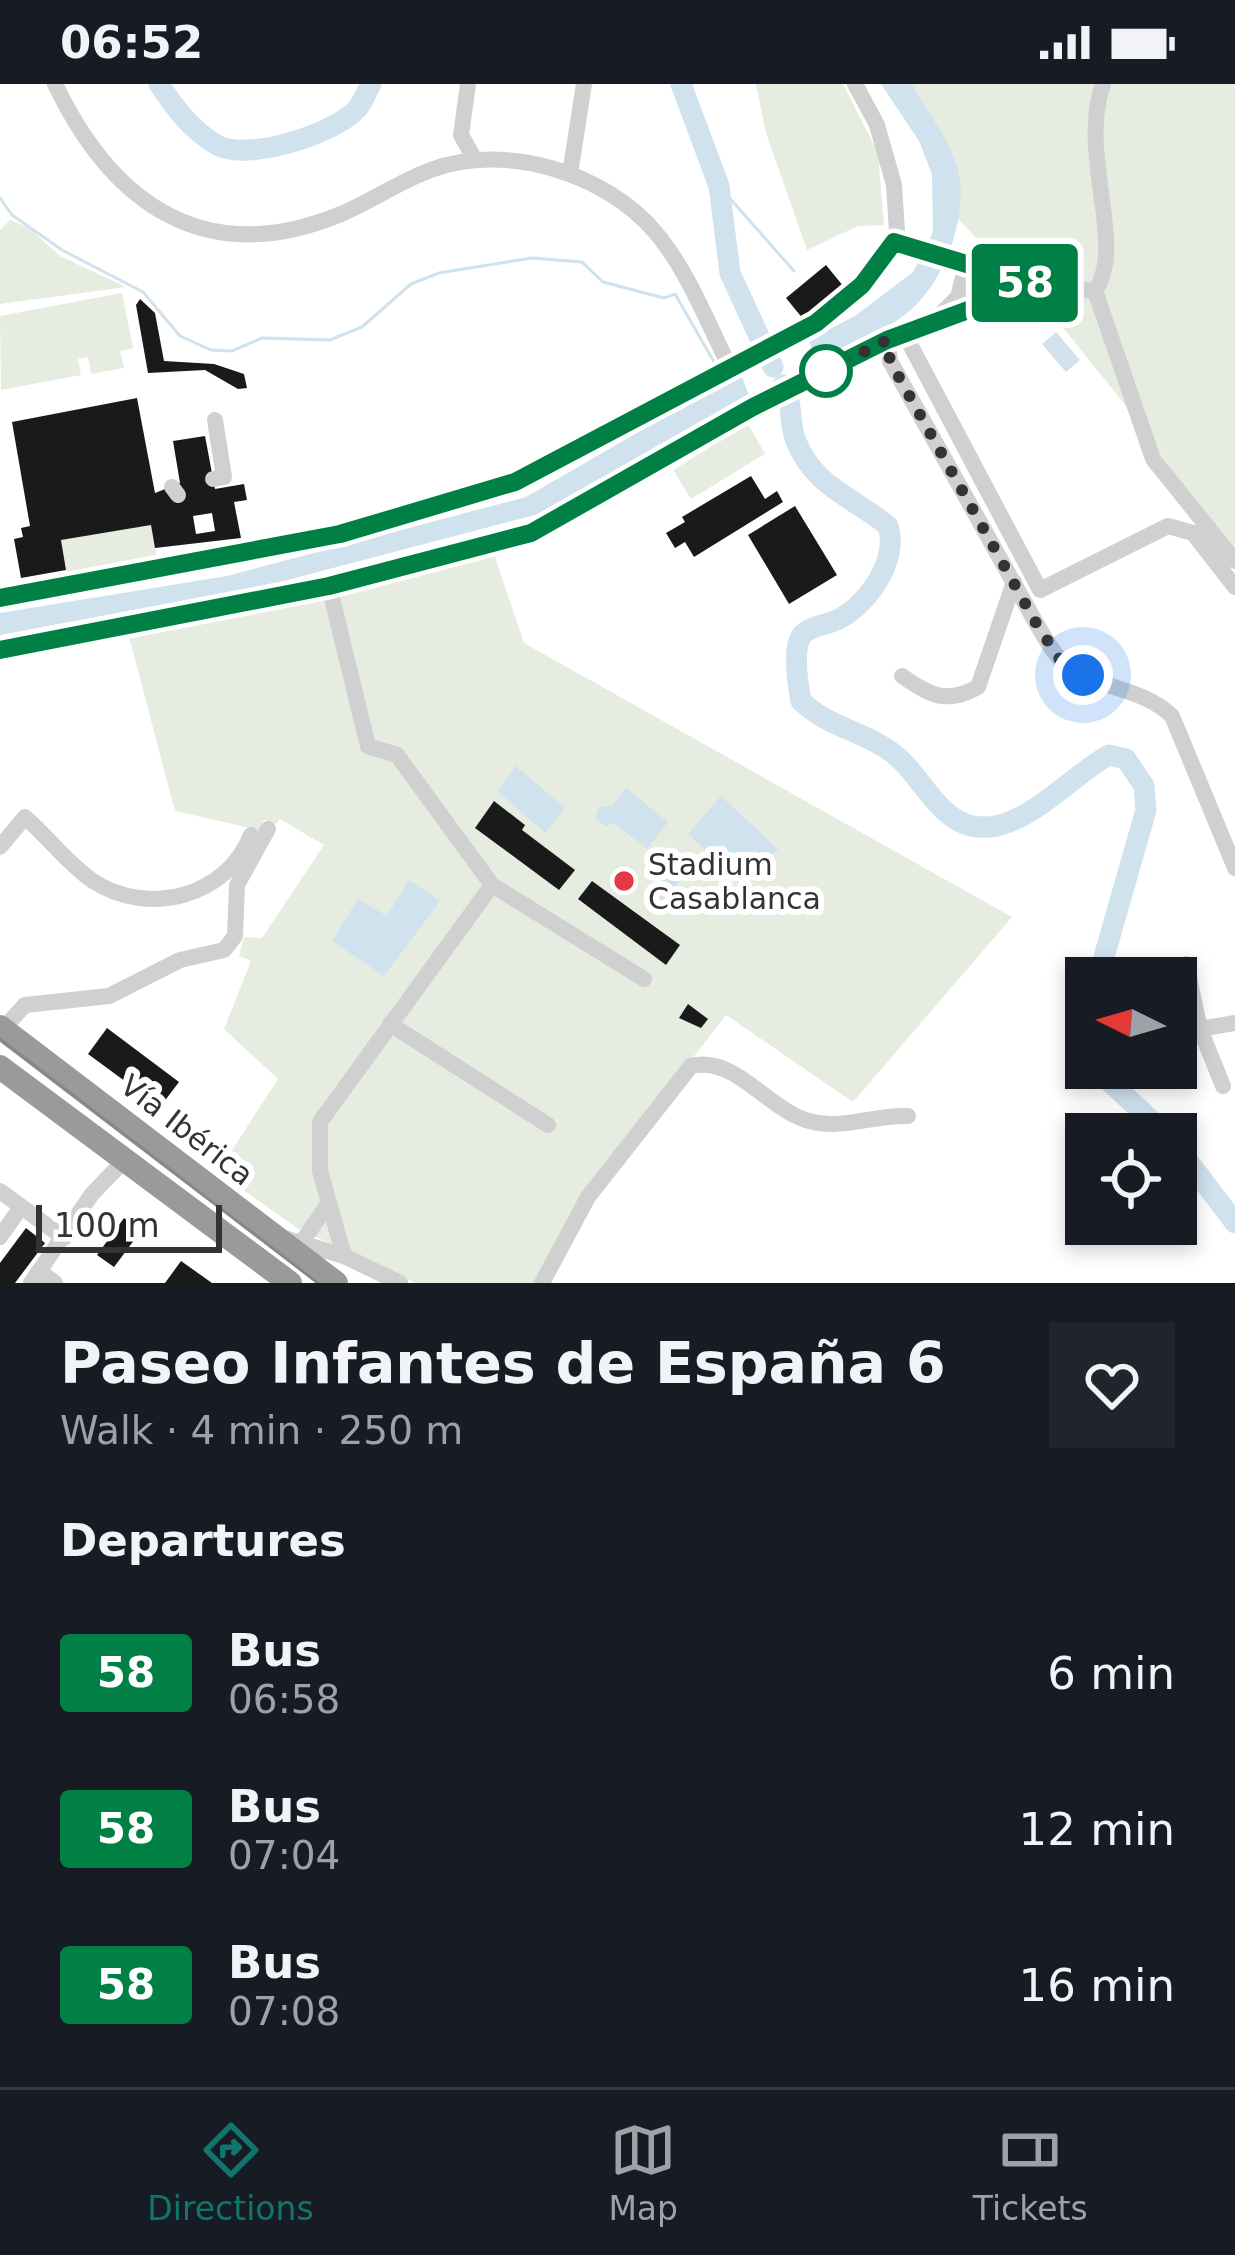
<!DOCTYPE html>
<html lang="en">
<head>
<meta charset="utf-8">
<style>
	body { margin:0; font-family:"DejaVu Sans",sans-serif; background:#20242c; color:#f1f3f6; height:100vh; display:flex; flex-direction:column; font-size:45px; white-space:nowrap }
	* { box-sizing:border-box; margin:0 }
	p { font-size:39px; color:#9ea1a6 }
	.icon { flex:none; width:66px; height:66px; fill:none; stroke:currentColor; stroke-width:2; stroke-linecap:round; stroke-linejoin:round }
	.map { position:relative; height:1199px; overflow:hidden }
	.panel { display:flex; flex-direction:column; background:#171b24; flex:1 }
	.panel>* { flex:none }
	.badge { padding:0 24px; border-radius:9px; font-size:42px; line-height:78px }
	.needle { width:78px; rotate:275deg }
	.fabs { position:absolute; left:1065px; top:873px; display:grid; gap:24px }
	.fabs a { display:grid; place-items:center; width:132px; height:132px; border-radius:0px; background:#171b24; box-shadow:0 6px 18px #0003; font-size:60px }
	.scale { position:absolute; left:36px; bottom:30px; width:186px; box-sizing:border-box; padding-left:12px; border:6px solid #333; border-top:0; font-size:33px; line-height:42px; white-space:nowrap; color:#333; -webkit-text-stroke:9px #fff; paint-order:stroke }
	.you { position:absolute; width:60px; height:60px; margin:-30px; border:9px solid #fff; border-radius:50%; background:#1a73e8; box-shadow:0 0 0 18px #1a73e833 }
	.map>.badge { position:absolute; translate:-50% -50%; box-shadow:0 0 0 6px #fff }
	h2 { padding:0 60px; font-size:45px; line-height:108px }
	.round { display:grid; place-items:center; flex:none; width:126px; height:126px; border-radius:0px; background:#20242c }
	.summary { display:flex; align-items:center; justify-content:space-between; height:204px; padding:0 60px }
	h1 { font-size:57px; font-weight:700; line-height:90px }
	ul { padding:0; list-style:none }
	li { display:flex; align-items:center; gap:36px; height:156px; padding:0 60px }
	li div { flex:1 }
	li b { display:block; font-size:45px }
	li em { font-style:normal }
	li .badge { min-width:132px; font-weight:700; text-align:center }
	.status { display:flex; justify-content:space-between; align-items:center; height:84px; padding:0 60px; background:#171b24; direction:ltr }
	.status svg { height:33px; fill:currentColor }
	.tab-bar { display:flex; justify-content:space-around; align-items:center; height:168px; border-top:3px solid #363941; background:#171b24; font-size:33px; color:#9ea1a6 }
	.tab-bar a { display:grid; justify-items:center; gap:6px }
	.tab-bar .selected { color:#0f766e }
	.map>svg:first-child { display:block }
</style>
</head>
<body>
<div class="status"><b>06:52</b><svg viewBox="0 0 49 12"><path d="M0 12V9h3v3zM5 12V6h3v6zM10 12V3h3v9zM15 12V0h3v12zM26 1h20v11H26zM47 4h2v5h-2z"/></svg></div>
<div class="map">
<svg width="1235" height="1199" viewBox="0 0 1235 1199">
	<rect width="100%" height="100%" fill="#fff"/>
	<!-- green -->
	<g fill="#e6ecdf">
		<path d="M756 0H843L878 69 884 141 858 142 807 166 766 49Z"/>
		<path d="M912 0H1235V477L1134 332 1061 241 956 133V80Z"/>
		<path d="M10 136 29 144 60 172 126 203 0 220V146Z"/>
		<path d="M122 209 133 264 120 267 124 284 91 290 88 273 78 275 81 291 1 306 0 232Z"/>
		<path d="M748 340 765 370 691 415 673 386Z"/>
		<path d="M151 441 158 479 68 495 61 456Z"/>
		<path d="M492 464 524 559 1012 833 853 1018 726 931 587 1111 538 1199H415L297 1144 218 1088 278 995 224 945 251 877 239 872 244 853 262 854 324 761 280 735 276 740 264 736 259 746 175 727 128 549Z"/>
	</g>
	<!-- water -->
	<g fill="#cfe2ee">
		<path d="M881 0H912C926 26 948 54 957 82 970 126 947 191 915 222 902 235 884 244 869 255L546 428 276 499 0 551V529L227 492 526 413 706 309 855 232 913 188 933 148 932 90 919 57Z"/>
		<path d="M1056 248 1080 276 1066 288 1042 260Z"/>
		<path d="M516 682 565 724 545 749 497 707Z"/>
		<path d="M626 704 668 738 647 765 614 739 606 742 595 735 599 723 612 722Z"/>
		<path d="M721 712 778 765 745 803 688 750Z"/>
		<path d="M668 782 683 792 665 817 650 808Z"/>
		<path d="M409 796 440 817 384 892 332 857 358 815 387 832Z"/>
	</g>
	<!-- pier -->
	<path fill="#fff" d="M805 251 823 285 753 322 739 285Z"/>
	<g fill="none" stroke-linecap="round" stroke-linejoin="round">
		<!-- stream -->
		<g stroke="#cfe2ee" stroke-width="3">
			<path d="M719 102 794 187"/>
			<path d="M0 114 12 131 62 166 143 208 180 252 211 266 232 267 262 254 330 256 362 243 411 200 439 189 532 174 582 178 603 198 664 214 675 210 714 278"/>
		</g>
		<!-- river -->
		<g stroke="#cfe2ee" stroke-width="21">
			<path d="M159 0C175 24 191 46 217 61 247 78 334 50 357 25 363 18 367 7 371 0"/>
			<path d="M681 0 719 102 730 189 773 283"/>
			<path d="M783 301C794 320 788 338 796 357 814 403 853 413 888 442 899 476 868 521 837 536 826 541 810 542 802 551 792 564 798 601 801 617 828 643 860 646 890 667 912 682 926 711 947 729 1002 776 1065 694 1109 671L1126 675 1144 702 1146 726 1104 873 1105 894"/>
			<path d="M1105 984 1109 997 1166 1050"/>
			<path d="M1176 1061 1235 1139"/>
		</g>
	</g>
	<!-- building -->
	<g fill="#1a1a1a" fill-rule="evenodd">
		<path d="M826 181 848 208 808 241 786 214Z"/>
		<path d="M140 215 155 229 164 277 214 280 244 290 247 304 238 305 205 286 148 289 136 221Z"/>
		<path d="M137 314 155 409 180 399 173 357 205 352 215 405 244 400 247 416 234 418 241 454 155 464 151 441 61 456 66 486 21 494 14 455 23 453 21 444 30 442 12 338ZM212 429 215 447 196 450 193 432Z"/>
		<path d="M751 392 765 415 777 407 783 418 694 473 685 458 675 464 666 449 685 438 682 433Z"/>
		<path d="M795 422 837 491 789 520 748 451Z"/>
		<path d="M494 717 525 741 522 746 575 786 559 806 475 744Z"/>
		<path d="M592 797 680 861 666 881 578 815Z"/>
		<path d="M688 920 708 935 701 944 679 934Z"/>
		<path d="M107 944 179 998 160 1023 88 970Z"/>
		<path d="M124 1134 141 1147 114 1183 97 1171Z"/>
		<path d="M26 1144 45 1159 15 1199H0V1179Z"/>
		<path d="M181 1177 212 1199H165Z"/>
	</g>
	<g fill="none" stroke-linecap="round" stroke-linejoin="round">
		<!-- minor -->
		<g stroke="#d0d0d0" stroke-width="16">
			<path d="M55 0C113 121 206 186 341 130 372 117 400 97 431 86 505 58 606 89 656 149 689 188 708 241 731 285"/>
			<path d="M468 0 461 51 474 74"/>
			<path d="M570 90 584 0"/>
			<path d="M894 157 1022 199 1095 207"/>
			<path d="M1095 207 1153 375 1235 477"/>
			<path d="M1095 207C1127 162 1078 70 1103 0"/>
			<path d="M938 233 958 213 966 181"/>
			<path d="M904 249 1040 506 1168 442 1193 449 1235 503"/>
			<path d="M887 256 890 277 1036 539C1044 552 1052 568 1063 578 1095 606 1141 602 1172 632L1235 784"/>
			<path d="M213 395 224 393 215 336"/>
			<path d="M172 403 178 411"/>
			<path d="M329 502 368 662 397 671 492 801 644 895"/>
			<path d="M0 514C172 482 351 460 515 398L816 239 884 176 897 147 894 101 877 41 855 0"/>
			<path d="M0 566 329 502 531 449 753 323 887 256 1036 201"/>
			<path d="M902 592C930 611 946 621 978 603L1014 498"/>
			<path d="M0 763 25 733C48 753 68 780 93 797 148 833 227 813 251 751"/>
			<path d="M1186 880 1200 945 1235 939"/>
			<path d="M390 940 548 1041"/>
			<path d="M3 945 25 921 109 912 180 876 224 866 235 852 237 801 268 745"/>
			<path d="M1200 945 1223 1002"/>
			<path d="M0 1107 64 1154"/>
			<path d="M0 1153 21 1123"/>
			<path d="M284 1154 344 1172 400 1199"/>
			<path d="M302 1158 328 1120"/>
			<path d="M344 1172 320 1087V1038L492 801"/>
			<path d="M39 1187 55 1199"/>
			<path d="M31 1199 92 1110 117 1084"/>
			<path d="M542 1199 588 1113 691 982C732 972 763 1018 798 1033 835 1050 872 1030 908 1032"/>
		</g>
		<!-- highway -->
		<g stroke="#9a9a9a" stroke-width="24">
			<path d="M0 943 336 1199"/>
			<path d="M0 983 290 1199"/>
		</g>
		<!-- tram -->
		<path stroke="#888" stroke-width="3" d="M0 955 318 1199"/>
	</g>
	<g fill="none" stroke-linecap="round" stroke-linejoin="round">
		<defs>
			<path id="line" d="M0 514 340 450 515 398 816 239 862 201 894 158 1036 201 887 256 753 323 531 449 329 502 0 566"/>
		</defs>
		<!-- line casing -->
		<use href="#line" stroke="#fff" stroke-width="27"/>
		<!-- line -->
		<use href="#line" stroke="#008045" stroke-width="18"/>
		<!-- walk -->
		<path stroke="#333" stroke-width="12" stroke-dasharray="0 21.6" d="M826 287 887 256 890 277 1036 539 1061 577 1083 591"/>
	</g>
	<!-- markers -->
	<circle fill="#fff" stroke="#008045" stroke-width="6" cx="826" cy="287" r="24"/>
	<circle fill="#e63946" stroke="#fff" stroke-width="4.5" cx="624" cy="797" r="12"/>
	<g text-anchor="middle" dominant-baseline="central" stroke-width="12" stroke-linejoin="round" paint-order="stroke">
		<!-- poi labels -->
		<g font-size="30" fill="#333" stroke="#fff" text-anchor="start">
			<text x="648" y="780">Stadium<tspan x="648" dy="34">Casablanca</tspan></text>
		</g>
		<!-- street labels -->
		<g font-size="30" fill="#333" stroke="#fff">
			<text transform="translate(187 1046) rotate(38)">Vía Ibérica</text>
		</g>
	</g>
</svg>
<div class="fabs">
<a><svg class="needle" viewBox="-14 -14 28 28"><path d="M0-13l5 13h-10z" fill="#e53935"/><path d="M0 13l5-13h-10z" fill="#9ea1a6"/></svg></a>
<a><svg class="icon" aria-label="locate" viewBox="0 0 24 24"><circle cx="12" cy="12" r="6"/><path d="M12 2v4M12 18v4M2 12h4M18 12h4"/></svg></a>
</div>
<div class="scale">100 m</div>
<div class="you" style="left:1083px;top:591px"></div>
<b class="badge" style="left:1025px;top:199px;background:#008045;color:#fff">58</b>
</div>
<section class="panel">
<div class="summary"><div><h1>Paseo Infantes de España 6</h1><p>Walk · 4 min · 250 m</p></div><a class="round"><svg class="icon" aria-label="heart" viewBox="0 0 24 24"><path d="M12 20l-8-8c-3-5 5-10 8-4 3-6 11-1 8 4z"/></svg></a></div>
<h2>Departures</h2>
<ul>
<li><span class="badge" style="background:#008045;color:#fff">58</span><div><b>Bus</b><p>06:58</p></div><em>6 min</em></li>
<li><span class="badge" style="background:#008045;color:#fff">58</span><div><b>Bus</b><p>07:04</p></div><em>12 min</em></li>
<li><span class="badge" style="background:#008045;color:#fff">58</span><div><b>Bus</b><p>07:08</p></div><em>16 min</em></li>
</ul>
</section>
<nav class="tab-bar">
<a class="selected"><svg class="icon" aria-label="directions" viewBox="0 0 24 24"><path d="M12 3l9 9-9 9-9-9zM9 14v-3h6M13 9l2 2-2 2"/></svg>Directions</a>
<a><svg class="icon" aria-label="map" viewBox="0 0 24 24"><path d="M3 6l6-2 6 2 6-2v14l-6 2-6-2-6 2zM9 4v14M15 6v14"/></svg>Map</a>
<a><svg class="icon" aria-label="tickets" viewBox="0 0 24 24"><path d="M3 7h18v10H3zM15 7v10"/></svg>Tickets</a>
</nav>
</body>
</html>
